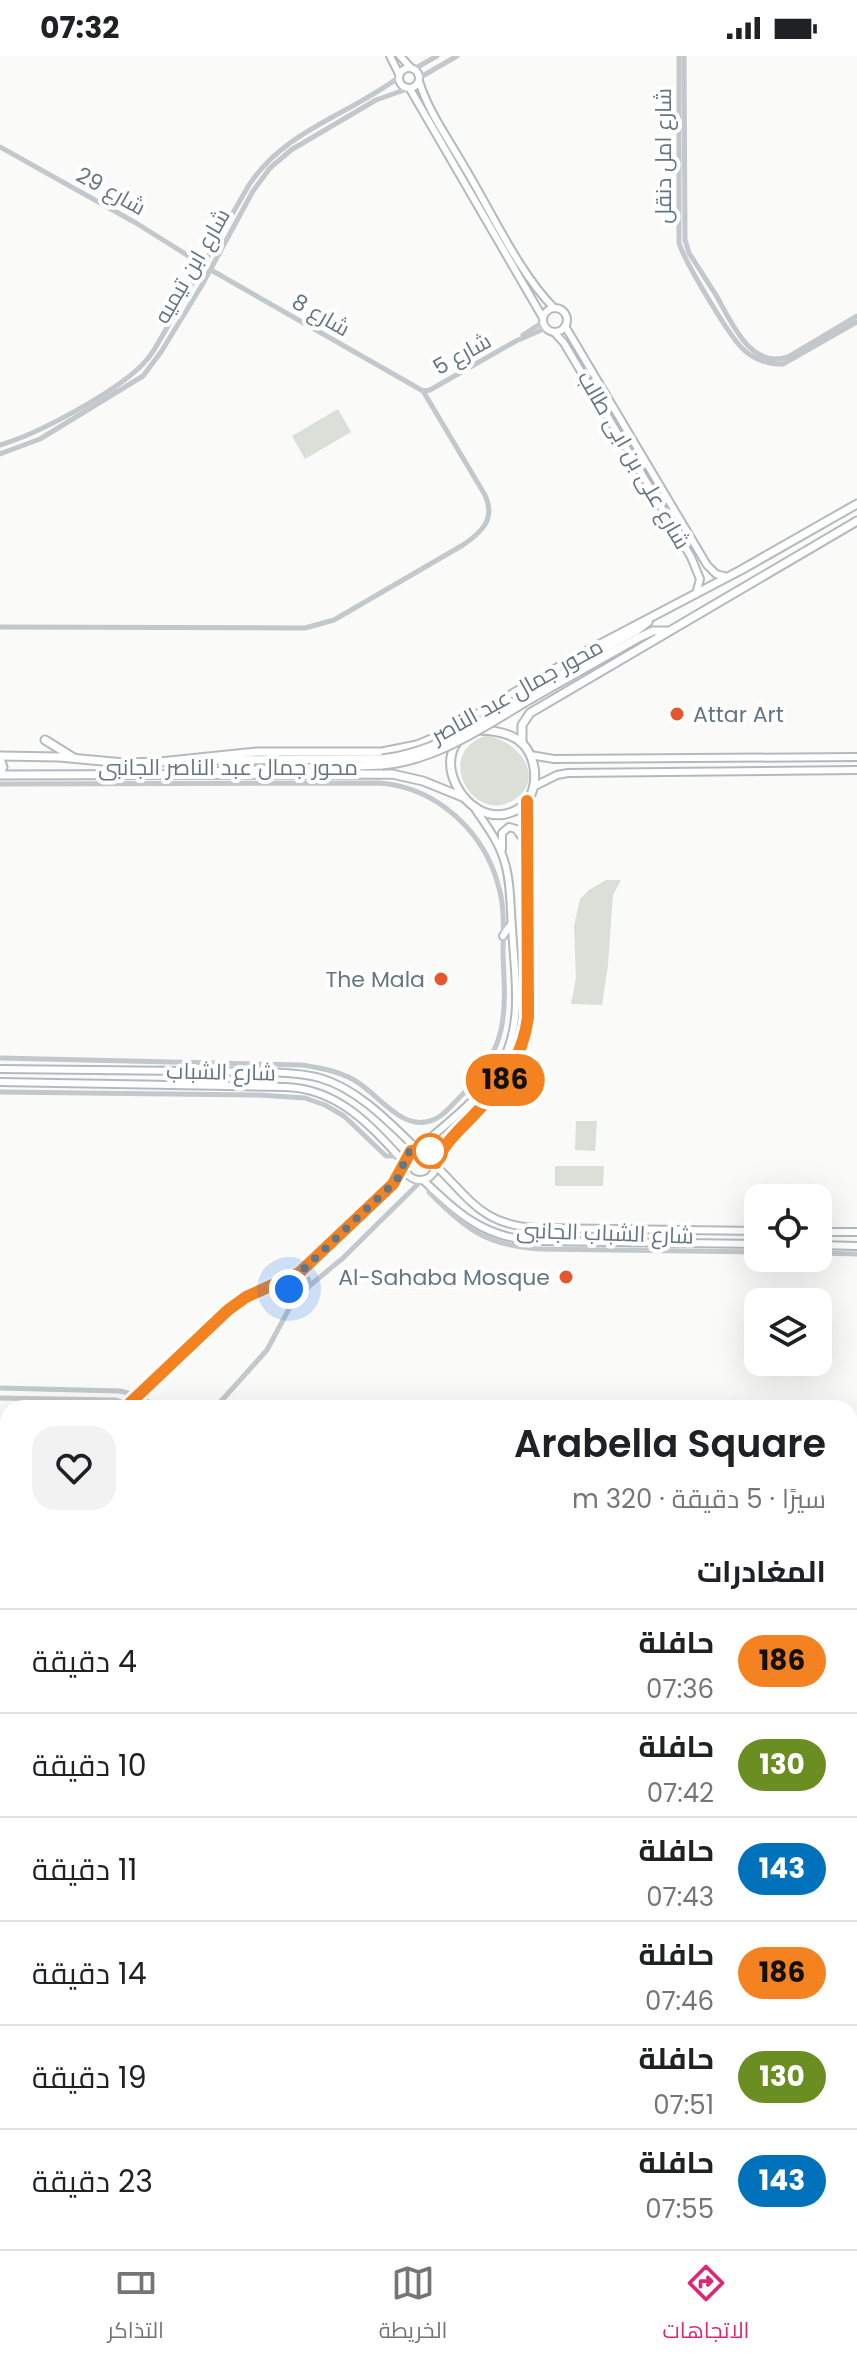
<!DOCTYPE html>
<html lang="ar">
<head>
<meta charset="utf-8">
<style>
	body { margin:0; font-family:Poppins,Cairo,sans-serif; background:#f2f2f2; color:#202124; direction:rtl; height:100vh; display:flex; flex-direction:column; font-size:30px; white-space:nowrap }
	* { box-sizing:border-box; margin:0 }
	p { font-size:26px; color:#757577 }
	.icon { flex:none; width:44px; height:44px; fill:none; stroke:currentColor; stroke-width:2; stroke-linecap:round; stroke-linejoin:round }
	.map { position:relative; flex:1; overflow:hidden; direction:ltr }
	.panel { position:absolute; left:0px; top:1344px; width:858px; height:850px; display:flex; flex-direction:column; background:#fff; border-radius:24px 24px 0 0; box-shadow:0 8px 32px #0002; direction:rtl }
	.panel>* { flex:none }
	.badge { padding:0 16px; border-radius:26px; font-size:28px; line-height:52px }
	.controls { position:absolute; left:744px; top:1128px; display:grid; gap:16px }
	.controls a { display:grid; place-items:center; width:88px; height:88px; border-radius:16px; background:#fff; box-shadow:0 8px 32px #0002; font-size:40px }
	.you { position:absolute; width:40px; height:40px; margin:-20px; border:6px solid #fff; border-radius:50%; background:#1a73e8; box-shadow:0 0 0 12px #1a73e833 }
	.map>.badge { position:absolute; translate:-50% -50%; box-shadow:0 0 0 4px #fff }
	h2 { padding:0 32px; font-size:30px; line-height:72px }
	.round { display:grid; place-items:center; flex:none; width:84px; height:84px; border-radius:24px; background:#f2f2f2 }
	.summary { display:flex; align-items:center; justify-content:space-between; height:136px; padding:0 32px }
	h1 { font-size:38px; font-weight:600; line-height:60px }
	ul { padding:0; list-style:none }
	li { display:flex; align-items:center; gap:24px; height:104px; padding:0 32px; border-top:2px solid #e0e0e0 }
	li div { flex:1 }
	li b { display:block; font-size:30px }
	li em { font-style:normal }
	li .badge { min-width:88px; font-weight:700; text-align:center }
	.status { display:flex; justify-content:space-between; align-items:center; height:56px; padding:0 40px; background:#fff; direction:ltr }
	.status svg { height:22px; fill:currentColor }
	.tabs { display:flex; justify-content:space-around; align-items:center; height:112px; border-top:2px solid #e0e0e0; background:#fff; font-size:22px; color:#757577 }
	.tabs a { display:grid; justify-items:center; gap:4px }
	.tabs .on { color:#db2777 }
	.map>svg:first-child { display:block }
</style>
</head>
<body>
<div class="status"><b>07:32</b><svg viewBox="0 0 49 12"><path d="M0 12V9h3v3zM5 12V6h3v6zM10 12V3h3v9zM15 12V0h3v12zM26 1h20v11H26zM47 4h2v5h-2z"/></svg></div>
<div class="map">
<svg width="857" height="2193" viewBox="0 0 857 2193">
	<rect width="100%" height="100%" fill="#fafaf8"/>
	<!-- built -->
	<rect fill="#e8e9e9" x="850" y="1512" width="7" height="102"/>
	<!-- green -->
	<g fill="#dadfd7">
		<path d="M338 353 351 376 305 403 292 380Z"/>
		<path d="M485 680C512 681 546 716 519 740 478 776 430 699 485 680Z"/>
		<path d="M606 824H621L613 839 608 909 602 949 571 948 576 922 574 870 580 843 589 834Z"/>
		<path d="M576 1065H597L595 1095 575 1094Z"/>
		<path d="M555 1110H604L603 1130H555Z"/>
		<rect x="0" y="1436" width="8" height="316"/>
		<path d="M857 1874V1973L850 1974V1876Z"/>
		<rect x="0" y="2008" width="8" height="35"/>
	</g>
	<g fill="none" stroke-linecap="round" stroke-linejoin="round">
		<defs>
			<g id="secondary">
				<path d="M390 0 399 18"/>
				<path d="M400 0 411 12"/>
				<circle cx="409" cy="22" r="10"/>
				<path d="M419 25C428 55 449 84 465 112 491 155 519 217 554 252"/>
				<path d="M410 33 543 262"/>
				<circle cx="555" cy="264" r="12"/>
				<path d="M565 270 707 509 716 518 727 521"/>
				<path d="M554 276 564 287 691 501 700 523 696 538"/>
				<path d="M530 699 554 703 857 701"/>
				<path d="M533 731 557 719 568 717 857 714"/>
				<path d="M502 793V777L509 771 516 773 525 786"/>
				<path d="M503 880 511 868"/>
				<path d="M0 1013 269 1016C286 1017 303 1017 320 1022 358 1033 389 1066 417 1093"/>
				<path d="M0 1026 286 1031C339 1033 371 1070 404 1106"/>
				<path d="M418 1092C449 1066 484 1040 503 1004 524 964 514 914 512 871 510 849 511 825 504 804 498 784 485 768 474 751"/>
				<circle cx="420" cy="1108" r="16"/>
				<path d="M436 1107 451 1083 502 1028 526 977 528 943 525 786 527 745"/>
				<path d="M436 1110C471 1144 482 1169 537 1172L758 1175"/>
				<path d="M423 1124C459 1158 484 1182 536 1185L758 1188"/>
				<path d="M818 1176H857"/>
				<path d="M818 1189 857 1190"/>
				<path d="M850 1855 857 1853"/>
				<path d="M850 1868 857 1867"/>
				<path d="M850 1970 857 1967"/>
			</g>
			<g id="primary">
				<path d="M536 633 636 575 648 566"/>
				<path d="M541 637 640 581 653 575H667"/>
				<path d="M476 674C492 674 511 676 523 688 541 708 539 746 512 756 464 775 422 690 476 674Z"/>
				<path d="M45 684 74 702"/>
				<path d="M522 687V669L530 657 857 465"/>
				<path d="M0 700 59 701 124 707 160 706 257 696H382L417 689 443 678 583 597 741 514 857 448"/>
				<path d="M0 703 3 711 0 717"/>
				<path d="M204 704 382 703"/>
				<path d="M206 716 382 709"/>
				<path d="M0 719 392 718 423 725 465 742"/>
				<path d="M855 1980 851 1996 857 2003"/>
				<path d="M850 2012 857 2011"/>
				<path d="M0 2051H8"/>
				<path d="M0 2063H8"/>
			</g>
		</defs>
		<!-- secondary casing -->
		<use href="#secondary" stroke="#b3babf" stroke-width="10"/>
		<!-- primary casing -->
		<use href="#primary" stroke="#b5babe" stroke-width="11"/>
		<!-- tertiary -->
		<g stroke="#c3c8cc" stroke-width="5">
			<path d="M679 0V187C685 206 729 280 743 293 753 303 769 309 783 308L857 266"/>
			<path d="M684 0 685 184 689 197C698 211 707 225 716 239 731 265 751 316 790 300L857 260"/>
			<path d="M414 13 437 0"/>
			<path d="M419 22 457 0"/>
			<path d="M0 91 136 167 211 214 423 335"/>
			<path d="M523 279 543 266"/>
			<path d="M424 335 430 334 516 285 546 272"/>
			<path d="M0 389C38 378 114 337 142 309 148 303 153 296 157 289L249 129C285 74 349 59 399 21"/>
			<path d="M0 398 40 383 143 320 161 296 202 229 253 135 270 112 291 94 376 44 407 33"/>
			<path d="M0 571 305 572 334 564 463 489C482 476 496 463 485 439L423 335"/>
			<path d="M0 728 380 727C438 732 485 776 499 832 505 853 503 877 503 899 506 960 508 991 463 1038 451 1049 442 1064 425 1066 399 1071 376 1036 354 1024 338 1015 321 1012 302 1009L0 1002"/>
			<path d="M0 1036 259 1039 305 1042 325 1049 344 1060 386 1100H398"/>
			<path d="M429 1130V1136C465 1173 487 1190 540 1193L758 1196"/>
			<path d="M818 1197 857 1198"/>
			<circle cx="298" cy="1227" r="11"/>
			<path d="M299 1217 392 1129 404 1110"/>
			<path d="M308 1231 343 1202 422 1124"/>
			<path d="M0 1332 120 1335 136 1339 159 1352"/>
			<path d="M0 1342 115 1344 142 1352"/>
			<path d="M130 1347 228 1254 248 1240 288 1224"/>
			<path d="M215 1352 267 1294 297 1238"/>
			<path d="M850 1494H857"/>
			<path d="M850 1505H857"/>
			<path d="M850 1620H857"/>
			<path d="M850 1627H857"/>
			<path d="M850 1846 857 1843"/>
		</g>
		<!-- secondary -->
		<use href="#secondary" stroke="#fff" stroke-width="6"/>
		<!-- primary -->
		<use href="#primary" stroke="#fff" stroke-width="7"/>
		<defs>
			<g id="primary-bridge">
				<path d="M382 703C438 697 488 660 536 633"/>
				<path d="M382 709C441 704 491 665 541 637"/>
			</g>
		</defs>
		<!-- primary-bridge casing -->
		<use href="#primary-bridge" stroke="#b5babe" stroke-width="11" stroke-linecap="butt"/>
		<!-- primary-bridge -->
		<use href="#primary-bridge" stroke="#fff" stroke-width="7"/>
	</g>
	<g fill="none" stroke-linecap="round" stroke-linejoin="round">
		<defs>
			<path id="line" d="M130 1347 228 1254 246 1241 299 1217 393 1128 411 1095 426 1093 434 1100 436 1107C443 1089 457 1076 471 1062 499 1033 523 1003 528 961L527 745"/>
		</defs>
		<!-- line casing -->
		<use href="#line" stroke="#fff" stroke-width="18"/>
		<!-- line -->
		<use href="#line" stroke="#f58220" stroke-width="12"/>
		<!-- walk -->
		<path stroke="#657683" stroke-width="8" stroke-dasharray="0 14.4" d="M289 1233C285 1219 298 1218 306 1211L397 1124 408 1097 418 1092 430 1095"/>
	</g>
	<!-- markers -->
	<g fill="#e4572e" stroke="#fff" stroke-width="3">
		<circle cx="677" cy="658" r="8"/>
		<circle cx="441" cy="923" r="8"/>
		<circle cx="566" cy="1221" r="8"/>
	</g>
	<circle fill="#fff" stroke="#f58220" stroke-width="4" cx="430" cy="1095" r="16"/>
	<g text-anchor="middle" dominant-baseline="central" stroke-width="8" stroke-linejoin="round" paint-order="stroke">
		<!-- street labels -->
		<g font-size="22" fill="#657683" stroke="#fff">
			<text transform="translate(663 100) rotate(-90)">شارع امل دنقل</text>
			<text transform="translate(111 135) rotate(29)">شارع 29</text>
			<text transform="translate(192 210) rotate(-60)">شارع ابن تيميه</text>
			<text transform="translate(321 259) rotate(30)">شارع 8</text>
			<text transform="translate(462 298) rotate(-29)">شارع 5</text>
			<text transform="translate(634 404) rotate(60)">شارع على بن ابى طالب</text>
			<text transform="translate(517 635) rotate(-29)">محور جمال عبد الناصر</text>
			<text x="228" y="711">محور جمال عبد الناصر الجانبى</text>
			<text transform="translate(221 1016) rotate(1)">شارع الشباب</text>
			<text transform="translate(605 1177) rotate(2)">شارع الشباب الجانبى</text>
		</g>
		<!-- poi labels -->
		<g font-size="22" fill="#657683" stroke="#fff" text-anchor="end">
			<text x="693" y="658" text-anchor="start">Attar Art</text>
			<text x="425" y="923">The Mala</text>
			<text x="550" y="1221">Al-Sahaba Mosque</text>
		</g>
	</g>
</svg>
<div class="controls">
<a><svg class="icon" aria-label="locate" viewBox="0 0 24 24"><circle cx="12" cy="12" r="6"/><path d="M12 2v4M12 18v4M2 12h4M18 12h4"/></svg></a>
<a><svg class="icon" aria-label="layers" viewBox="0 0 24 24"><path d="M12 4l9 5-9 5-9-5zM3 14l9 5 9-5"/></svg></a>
</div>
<div class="you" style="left:289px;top:1233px"></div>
<b class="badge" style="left:505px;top:1024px;background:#f58220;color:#111">186</b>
<section class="panel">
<div class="summary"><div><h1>Arabella Square</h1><p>سيرًا · 5 دقيقة · 320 m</p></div><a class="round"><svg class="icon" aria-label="heart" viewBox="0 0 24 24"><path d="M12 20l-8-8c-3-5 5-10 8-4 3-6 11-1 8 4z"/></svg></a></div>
<h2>المغادرات</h2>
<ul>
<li><span class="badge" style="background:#f58220;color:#111">186</span><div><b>حافلة</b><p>07:36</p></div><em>4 دقيقة</em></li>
<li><span class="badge" style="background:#6b8e23;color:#fff">130</span><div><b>حافلة</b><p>07:42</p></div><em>10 دقيقة</em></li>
<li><span class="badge" style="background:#0072bc;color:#fff">143</span><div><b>حافلة</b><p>07:43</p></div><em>11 دقيقة</em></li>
<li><span class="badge" style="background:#f58220;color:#111">186</span><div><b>حافلة</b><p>07:46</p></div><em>14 دقيقة</em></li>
<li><span class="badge" style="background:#6b8e23;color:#fff">130</span><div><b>حافلة</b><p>07:51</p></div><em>19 دقيقة</em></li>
<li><span class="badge" style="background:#0072bc;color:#fff">143</span><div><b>حافلة</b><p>07:55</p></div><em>23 دقيقة</em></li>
</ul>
</section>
</div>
<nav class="tabs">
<a class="on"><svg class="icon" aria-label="directions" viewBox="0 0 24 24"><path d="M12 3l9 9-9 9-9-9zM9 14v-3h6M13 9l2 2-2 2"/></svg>الاتجاهات</a>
<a><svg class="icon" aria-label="map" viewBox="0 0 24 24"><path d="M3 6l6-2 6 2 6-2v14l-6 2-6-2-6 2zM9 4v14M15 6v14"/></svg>الخريطة</a>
<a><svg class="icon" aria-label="tickets" viewBox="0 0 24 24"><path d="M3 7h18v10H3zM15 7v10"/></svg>التذاكر</a>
</nav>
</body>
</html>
